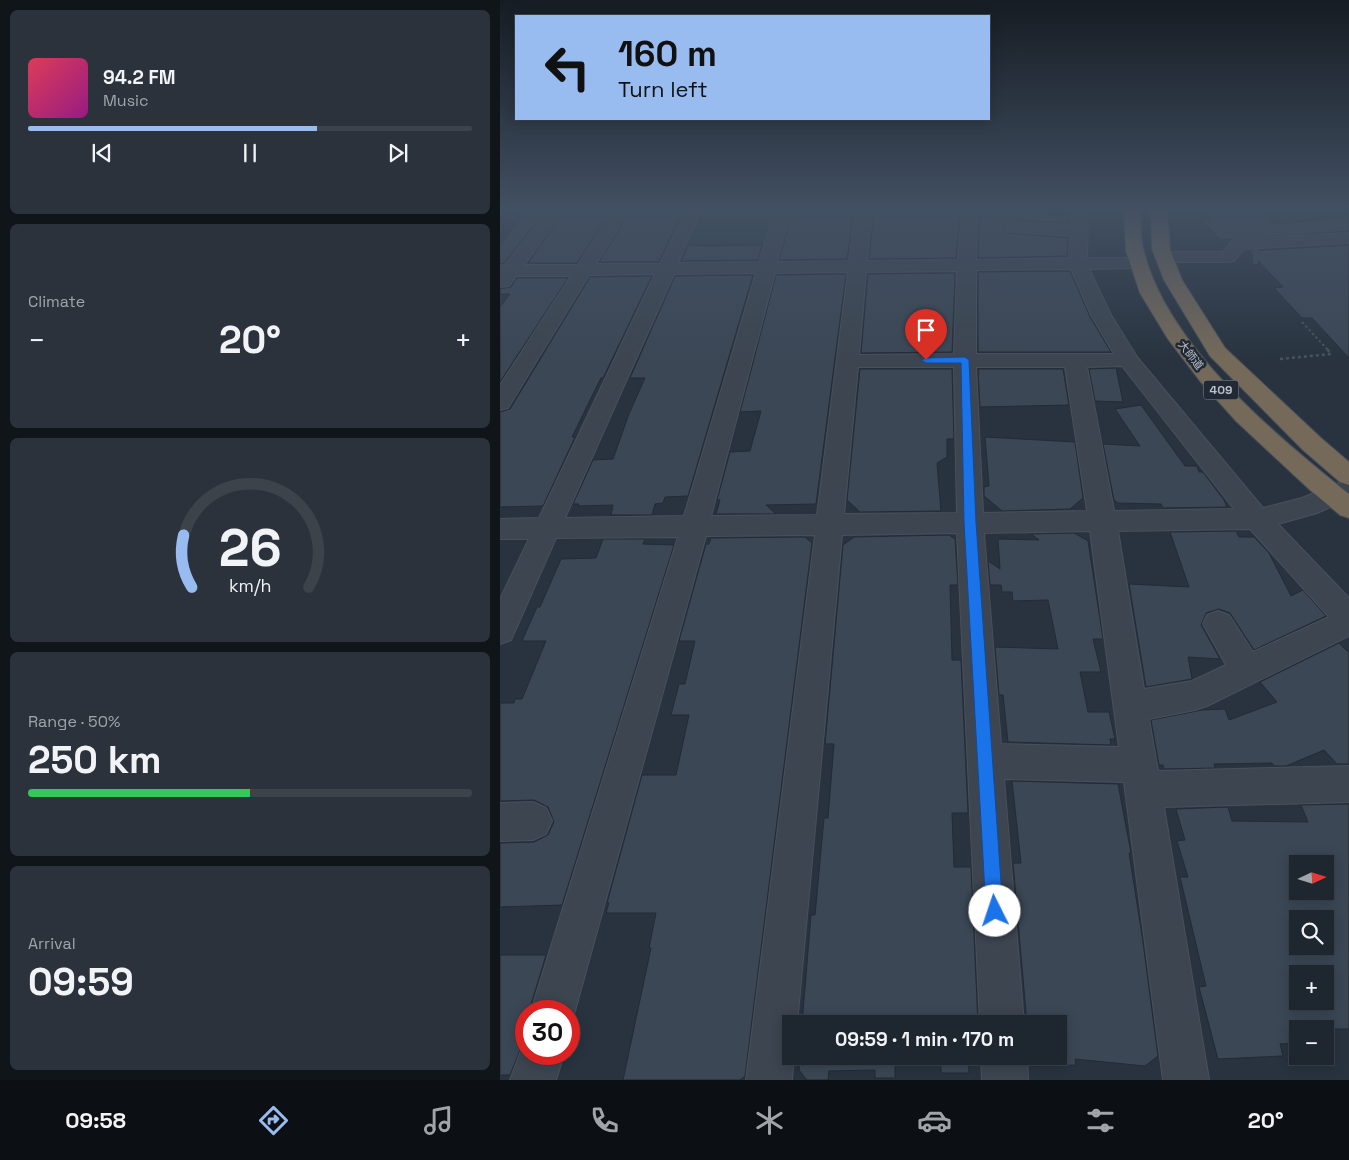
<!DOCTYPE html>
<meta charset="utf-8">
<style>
:root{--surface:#1e262f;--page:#2b323b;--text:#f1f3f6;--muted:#a1a5aa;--line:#3c434b;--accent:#98bbf0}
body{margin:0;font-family:"Space Grotesk","Noto Sans JP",sans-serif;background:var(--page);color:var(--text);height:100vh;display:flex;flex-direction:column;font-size:19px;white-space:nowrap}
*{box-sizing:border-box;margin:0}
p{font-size:16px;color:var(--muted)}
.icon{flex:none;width:28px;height:28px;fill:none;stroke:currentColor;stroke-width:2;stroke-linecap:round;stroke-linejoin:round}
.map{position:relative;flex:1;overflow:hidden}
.sheet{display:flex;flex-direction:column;gap:10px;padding:10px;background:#10151a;width:500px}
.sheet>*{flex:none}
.top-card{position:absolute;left:15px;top:15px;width:475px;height:105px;border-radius:0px;box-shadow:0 2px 12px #0003,0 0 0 1px var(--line);background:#98bbf0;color:#111;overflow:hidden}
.needle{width:32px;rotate:86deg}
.buttons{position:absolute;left:789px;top:855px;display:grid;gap:10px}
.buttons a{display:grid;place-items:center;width:45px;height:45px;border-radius:0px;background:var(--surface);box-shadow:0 2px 12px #0003,0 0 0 1px var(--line);font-size:25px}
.speed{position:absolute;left:15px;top:1000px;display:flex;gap:10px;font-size:25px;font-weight:700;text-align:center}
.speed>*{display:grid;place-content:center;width:65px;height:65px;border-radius:50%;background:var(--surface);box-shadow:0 2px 12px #0003,0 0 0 1px var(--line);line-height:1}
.speed .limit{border:8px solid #d22;background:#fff;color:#111}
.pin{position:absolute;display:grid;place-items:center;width:42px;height:42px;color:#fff;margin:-51px -21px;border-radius:50% 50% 50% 0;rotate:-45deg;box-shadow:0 0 5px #0007}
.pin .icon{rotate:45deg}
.me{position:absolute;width:55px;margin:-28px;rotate:356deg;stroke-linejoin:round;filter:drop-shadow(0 0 4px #0008)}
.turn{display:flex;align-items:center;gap:18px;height:105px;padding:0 20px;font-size:22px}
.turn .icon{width:65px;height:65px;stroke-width:2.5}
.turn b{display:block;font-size:35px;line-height:42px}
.big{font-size:38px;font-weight:800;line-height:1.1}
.sheet .tile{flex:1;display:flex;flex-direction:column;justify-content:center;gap:8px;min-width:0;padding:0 18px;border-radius:8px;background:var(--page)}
.sheet .dial{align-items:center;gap:0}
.dial svg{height:130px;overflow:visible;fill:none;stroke:var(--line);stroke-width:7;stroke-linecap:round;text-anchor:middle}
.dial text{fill:var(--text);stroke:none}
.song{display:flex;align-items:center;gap:15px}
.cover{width:60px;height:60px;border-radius:8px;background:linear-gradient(135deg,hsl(350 70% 55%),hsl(310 70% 35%))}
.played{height:5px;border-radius:2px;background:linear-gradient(90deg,var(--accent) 65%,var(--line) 65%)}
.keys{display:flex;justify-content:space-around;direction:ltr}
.heat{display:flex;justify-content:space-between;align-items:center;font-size:28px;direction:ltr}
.charge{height:8px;border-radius:4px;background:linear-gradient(90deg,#34c759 50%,var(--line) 0)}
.trip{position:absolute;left:282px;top:1015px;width:285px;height:50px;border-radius:0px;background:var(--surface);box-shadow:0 2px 12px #0003,0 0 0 1px var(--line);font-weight:800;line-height:50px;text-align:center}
.tabs{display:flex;height:80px;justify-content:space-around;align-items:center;background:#0c0f13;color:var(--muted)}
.tabs .icon{width:35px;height:35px}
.tabs .on{color:var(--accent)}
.tabs b{font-size:22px;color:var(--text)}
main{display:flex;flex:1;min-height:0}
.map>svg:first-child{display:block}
.green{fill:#2a3e40}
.building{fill:#3b4755;stroke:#232b37;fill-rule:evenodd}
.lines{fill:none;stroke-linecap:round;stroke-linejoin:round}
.minor-tunnel{stroke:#3e4854;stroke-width:18;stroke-dasharray:18 9;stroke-linecap:butt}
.minor-casing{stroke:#49505c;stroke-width:2}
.highway-casing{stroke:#474f5a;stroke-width:2}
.path-far1{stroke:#435758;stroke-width:2;stroke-dasharray:2.5 2.5;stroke-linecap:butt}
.path{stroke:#435758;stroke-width:2.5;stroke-dasharray:3 3;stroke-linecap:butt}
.minor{fill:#3c4550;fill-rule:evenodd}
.highway{fill:#756a5a;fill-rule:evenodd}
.route{fill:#1a73e8;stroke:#114b97}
.labels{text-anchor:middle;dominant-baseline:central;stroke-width:5;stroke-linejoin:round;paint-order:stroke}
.far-street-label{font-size:11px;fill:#b9c0ca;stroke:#212935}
.shield{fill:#212935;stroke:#8b939d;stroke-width:1}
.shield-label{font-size:12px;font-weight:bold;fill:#b9c0ca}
</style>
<main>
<section class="sheet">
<div class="tile">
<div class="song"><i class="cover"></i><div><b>94.2 FM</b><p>Music</p></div></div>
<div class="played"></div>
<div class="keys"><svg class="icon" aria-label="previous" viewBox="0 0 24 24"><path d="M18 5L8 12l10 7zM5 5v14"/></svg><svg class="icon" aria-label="pause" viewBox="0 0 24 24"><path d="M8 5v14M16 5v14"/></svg><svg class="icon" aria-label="next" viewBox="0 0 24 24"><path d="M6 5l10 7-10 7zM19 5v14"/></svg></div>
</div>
<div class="tile"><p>Climate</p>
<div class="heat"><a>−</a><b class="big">20°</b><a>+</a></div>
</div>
<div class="tile dial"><svg viewBox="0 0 100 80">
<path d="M14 69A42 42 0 1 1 86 69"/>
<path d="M14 69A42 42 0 0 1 9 37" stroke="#98bbf0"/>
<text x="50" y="56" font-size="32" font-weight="700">26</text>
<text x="50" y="72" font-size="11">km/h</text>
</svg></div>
<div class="tile"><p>Range · 50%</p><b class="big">250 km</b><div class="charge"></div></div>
<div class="tile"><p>Arrival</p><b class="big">09:59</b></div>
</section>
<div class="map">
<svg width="849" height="1080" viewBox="0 0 849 1080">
<rect width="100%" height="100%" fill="#28333f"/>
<!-- green -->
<path class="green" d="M206,210H279L269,243L190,244Z"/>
<!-- building -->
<path class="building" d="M27,210H46L4,263L0,264V245Z
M66,210H111L77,263H28Z
M131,210H183L159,262H99Z
M293,210H354L347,259L279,260Z
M374,210H460L456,258L369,259Z
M480,210H509V212L569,216L568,223L514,220L508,221L504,226L508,233L568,238L567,256L478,258Z
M704,210H758L773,224L849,218V231L720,240L702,220L714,219Z
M188,245L206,246L262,245L258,260L181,261Z
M849,245V358L812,318H802L774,288L783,287L749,251Z
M570,271L590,317L611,352H478V272Z
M455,273L452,352L361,353L368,274Z
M346,274L316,504L266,505L276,514H216L220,500H217L230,452L250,451L261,411L240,412L276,275Z
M253,275L188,496L165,497L163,503L155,504L152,515H111L113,505L78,506L79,504H73L93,460L113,459L129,414L145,378H130L175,276Z
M152,276L103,378H101L94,392L72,437H75L43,506L0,507V412L10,409L90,277Z
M17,278H68L0,382V307L10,294H0V289L11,287Z
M616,368L623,402L595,401L589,369Z
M360,369H452L454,439H447V457L437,463L441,511L360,512L347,500Z
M478,369H563L569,405L480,407Z
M641,405L685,466H697L699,472H703L724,500L727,507L663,508L661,504L618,503L614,500L603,444L640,446L615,409Z
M485,437L575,442L583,498L570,509L502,511L484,496V487L489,486Z
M736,531L739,537H754L769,553L791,596L803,590L826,616L754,650L730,613L719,609L706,613L701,625L720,659L688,657L692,679L646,687L629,584L689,587L670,532Z
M574,533L588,541L603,639H593L601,672H580L588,712H609L615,739H610L611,745L508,742L503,695H499L495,647L558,649L548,600L513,601L512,592H502L501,585H490L488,561L500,569L498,539L539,540L531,534Z
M449,535L455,539L458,585H450L452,660H461L468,813H452L454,867H471L478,1024H302L311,915H315L324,818H328L334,744H325L343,545L354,537Z
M305,537L312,543L245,1076L240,1080H123L151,948H149L156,913H106L109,903H107L142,775H176L189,715H171L179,684H185L195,641H179L206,544H209L211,538Z
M103,539H145L143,544L174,545L62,905L0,907V843L34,842L48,835L54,822L48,807L34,800L0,801V703H14L15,699H22L46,641H22L37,607H40L61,559L96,558Z
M839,643L849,653V764H837L824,750L786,766H774L772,763L714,764L715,768L664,769L663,765H659L651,720L702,710L725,709L729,720L777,702L760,682Z
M512,781L618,784L631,853H629L642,935L658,1056L645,1066L575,1059L576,1065L531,1066L530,1056H559V1024H527L513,863H521Z
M849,804V1029H798V1043L780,1044L783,1056L718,1059L699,987L706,986L680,877H688L677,841L685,840L676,809L728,807L732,821L808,822L801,805ZM798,864H825V891H798ZM798,919H825V946H798ZM798,974H825V1001H798Z
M0,955H46L29,1011H26V1035L10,1075H0Z
M300,1056H468L469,1073H441V1063L395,1064V1078H375V1070L329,1071L328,1080H307L299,1070Z"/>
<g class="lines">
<!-- minor-tunnel -->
<path class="minor-tunnel" d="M753,255H758"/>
<defs>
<path id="minor" d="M48,210H64L24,265H78L113,210H129L96,264H160L186,210H202L178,263L259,262L275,210H291L277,262L349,261L356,210H372L367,261L458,260L462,210H478L476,260L569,258L570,236L514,232L508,231L506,227L508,223L514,222L570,225L572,210H588L587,258H638L644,259L647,263L644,267L638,268L589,269L611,315L637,357L763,508L802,498L849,479V499L817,513L778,524L849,598V636L707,706L695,710L649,719L658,771L849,766V802L664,807L709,1080H663L624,782L504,779L524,1024H480L457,533L342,535L297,1024H291V1056H294L292,1080H246L315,535L206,536L75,1011L69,1026V1011H31L178,537L56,538L11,640L0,644V599L29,539H0V519L39,518L155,274L89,275L8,408L0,410V385L71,276H16L9,286L0,287V266L5,265ZM571,269L591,315L614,354H476V270ZM457,271L454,354L359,355L366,272ZM348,272L317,515L211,516L275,273ZM256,273L184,516L65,518L174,274ZM622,366L734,509L614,511L587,367ZM358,367H454L457,513L344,514ZM476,367H565L587,511L483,513ZM750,529L829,617L753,652L729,615L718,611L707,615L703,624L726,665L692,681L644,689L618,531ZM590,531L619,747L501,744L484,533Z
M849,233V243L744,249L734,261L728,262H664L658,261L655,257L658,253L664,252H723L733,240L739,239Z
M33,802L46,808L52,821L46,834L33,840L0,841V803Z
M26,1037V1054H64L56,1080H10Z
M481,1056H527L528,1080H482Z"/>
<path id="highway" d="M624,210H640C641,223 640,239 644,252C668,346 775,435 849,494V518L840,515L809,489L736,421L700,381L668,339L640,293L626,251Z
M651,210H667L670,249L682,280L725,348L821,438L849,462V485L840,482L803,450L710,356L664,280L652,249Z"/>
</defs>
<!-- minor casing -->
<use href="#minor" class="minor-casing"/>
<!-- highway casing -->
<use href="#highway" class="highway-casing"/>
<!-- path-far1 -->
<path class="path-far1" d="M212,216L261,215
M802,322L828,350"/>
<!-- path -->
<path class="path" d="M780,359L831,354L827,349"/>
<!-- minor -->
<use href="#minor" class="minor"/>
<!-- highway -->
<use href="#highway" class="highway"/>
</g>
<!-- sky -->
<linearGradient id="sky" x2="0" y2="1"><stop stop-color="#161c23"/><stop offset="0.58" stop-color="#425063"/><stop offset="1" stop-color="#425063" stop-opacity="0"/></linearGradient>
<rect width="849" height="361" fill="url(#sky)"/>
<!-- route -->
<path class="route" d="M465,357L469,360L476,522L503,911L501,917L495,919L489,917L486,911L464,522L461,363H426L421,360L426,358Z"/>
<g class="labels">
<!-- far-street labels -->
<g class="far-street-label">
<text transform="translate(691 355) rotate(52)">大師道</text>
</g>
<!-- shield labels -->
<rect class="shield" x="703.5" y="380.5" width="35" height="19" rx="4"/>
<g class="shield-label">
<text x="721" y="390">409</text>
</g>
</g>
</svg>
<div class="buttons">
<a><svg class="needle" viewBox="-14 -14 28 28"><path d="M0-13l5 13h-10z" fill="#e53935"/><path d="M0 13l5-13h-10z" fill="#a1a5aa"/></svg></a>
<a><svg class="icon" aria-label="search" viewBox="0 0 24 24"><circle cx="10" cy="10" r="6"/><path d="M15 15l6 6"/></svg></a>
<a>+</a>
<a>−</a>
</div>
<div class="speed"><div class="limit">30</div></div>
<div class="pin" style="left:426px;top:360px;background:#d93025"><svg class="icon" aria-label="arrive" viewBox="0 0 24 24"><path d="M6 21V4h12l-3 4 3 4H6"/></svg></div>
<svg class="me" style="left:495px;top:911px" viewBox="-20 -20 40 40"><circle r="19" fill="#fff"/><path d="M0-13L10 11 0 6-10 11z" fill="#1a73e8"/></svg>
<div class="trip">09:59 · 1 min · 170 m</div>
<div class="top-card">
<div class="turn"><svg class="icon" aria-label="left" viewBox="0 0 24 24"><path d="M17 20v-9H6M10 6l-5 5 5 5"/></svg><div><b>160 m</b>Turn left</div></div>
</div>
</div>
</main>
<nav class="tabs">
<b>09:58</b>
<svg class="icon on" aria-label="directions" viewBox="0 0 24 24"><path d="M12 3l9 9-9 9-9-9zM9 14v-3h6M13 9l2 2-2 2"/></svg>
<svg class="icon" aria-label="music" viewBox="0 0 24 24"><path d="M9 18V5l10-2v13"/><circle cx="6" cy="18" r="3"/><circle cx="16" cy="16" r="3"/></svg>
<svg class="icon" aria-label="phone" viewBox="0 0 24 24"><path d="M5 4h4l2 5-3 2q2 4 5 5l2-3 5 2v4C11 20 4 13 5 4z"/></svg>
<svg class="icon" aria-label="climate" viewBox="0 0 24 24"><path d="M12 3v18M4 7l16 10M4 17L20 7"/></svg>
<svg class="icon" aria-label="car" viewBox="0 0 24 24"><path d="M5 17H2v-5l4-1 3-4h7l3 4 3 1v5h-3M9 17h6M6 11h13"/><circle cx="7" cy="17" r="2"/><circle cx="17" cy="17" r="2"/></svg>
<svg class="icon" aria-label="filters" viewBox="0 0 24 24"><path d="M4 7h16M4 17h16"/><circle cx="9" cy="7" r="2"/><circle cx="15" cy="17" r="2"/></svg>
<b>20°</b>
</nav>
